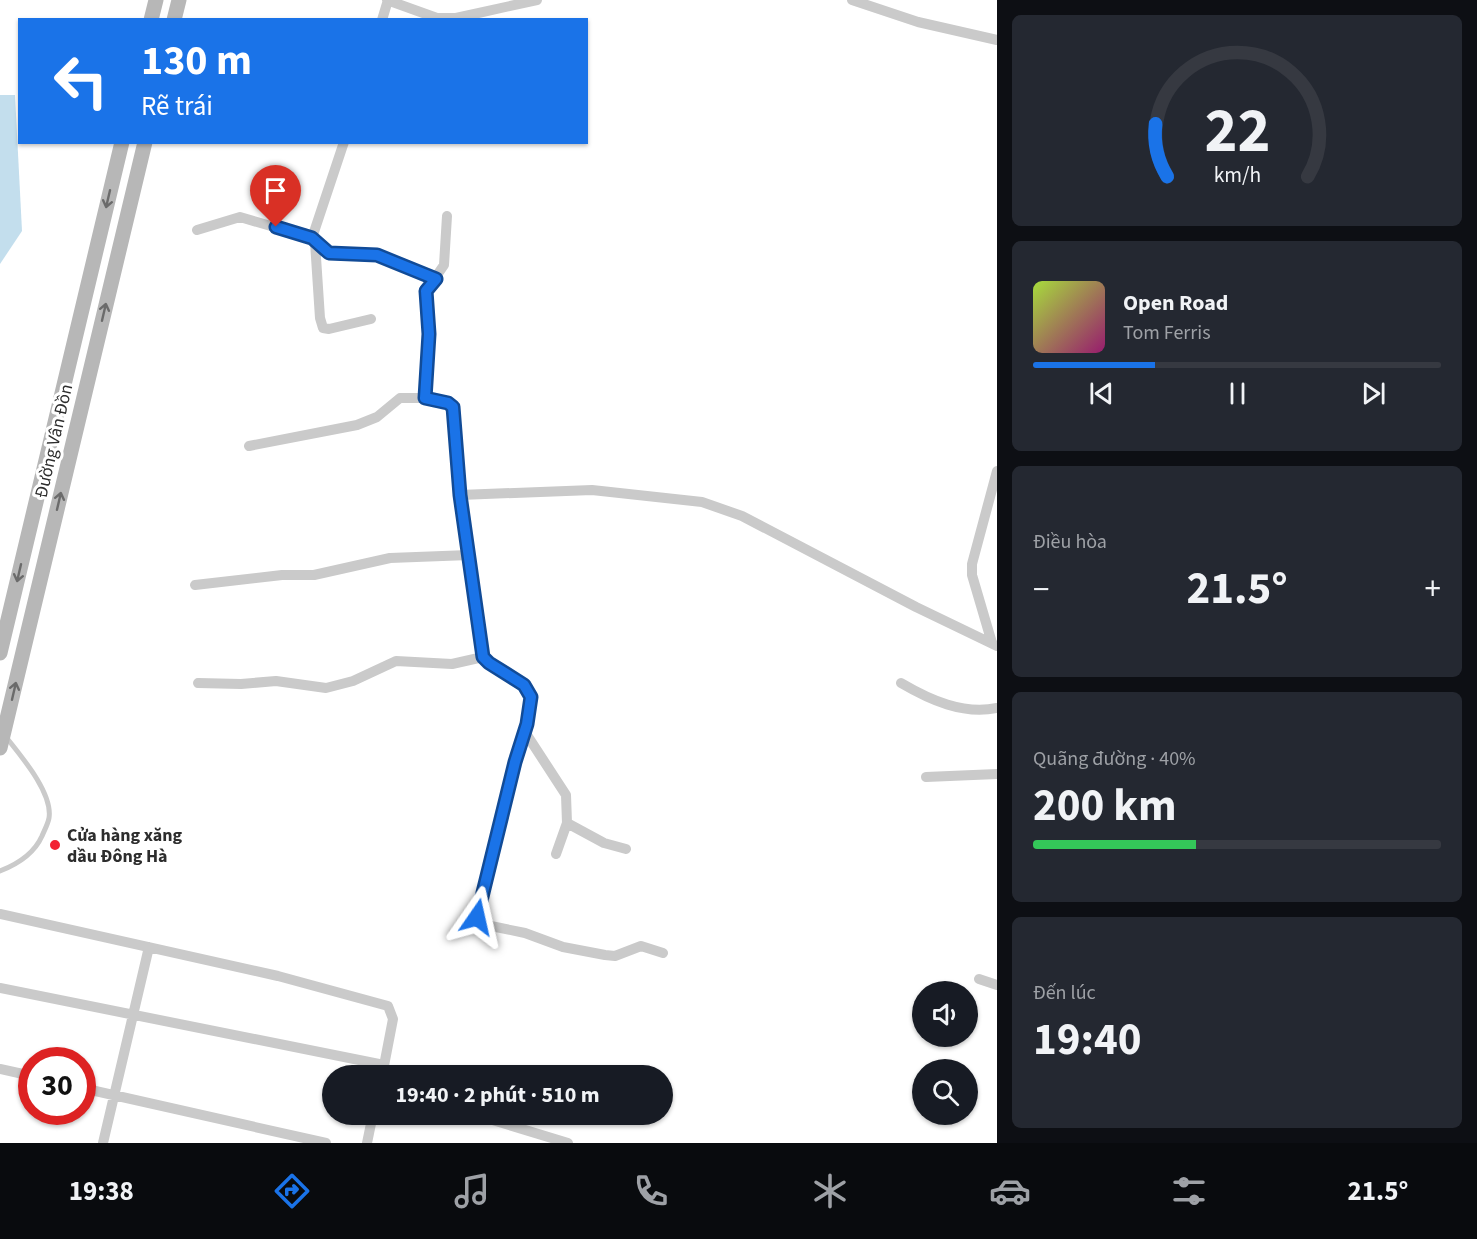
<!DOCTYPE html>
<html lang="vi">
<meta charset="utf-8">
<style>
:root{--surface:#171b24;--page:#242831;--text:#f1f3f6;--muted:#9ea1a6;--line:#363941;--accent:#1a73e8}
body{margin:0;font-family:"Source Sans 3",sans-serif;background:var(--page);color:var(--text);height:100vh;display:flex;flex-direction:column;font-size:22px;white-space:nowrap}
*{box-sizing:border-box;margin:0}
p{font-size:20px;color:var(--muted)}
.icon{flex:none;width:33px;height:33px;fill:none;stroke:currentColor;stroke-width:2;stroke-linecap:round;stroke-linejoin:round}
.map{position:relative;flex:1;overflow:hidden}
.panel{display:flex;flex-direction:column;gap:15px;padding:15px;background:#0d0f14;width:480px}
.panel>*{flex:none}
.hud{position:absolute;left:18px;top:18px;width:570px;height:126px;border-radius:0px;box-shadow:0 2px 4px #0004;background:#1a73e8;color:#fff;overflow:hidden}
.buttons{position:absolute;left:912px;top:981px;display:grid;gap:12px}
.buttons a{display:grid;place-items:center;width:66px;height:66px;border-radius:50%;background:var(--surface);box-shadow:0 2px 4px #0004;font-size:30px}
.speed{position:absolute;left:18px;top:1047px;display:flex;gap:12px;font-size:30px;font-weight:700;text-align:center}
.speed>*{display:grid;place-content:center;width:78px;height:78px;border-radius:50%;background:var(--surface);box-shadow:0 2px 4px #0004;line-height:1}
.speed .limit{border:9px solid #d22;background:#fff;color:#111}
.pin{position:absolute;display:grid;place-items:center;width:51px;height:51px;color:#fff;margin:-62px -26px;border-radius:50% 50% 50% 0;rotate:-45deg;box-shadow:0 0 6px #0007}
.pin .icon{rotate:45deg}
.me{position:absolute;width:66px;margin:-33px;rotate:11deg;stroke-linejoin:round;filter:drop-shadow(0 0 4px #0008)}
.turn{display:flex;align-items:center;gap:21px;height:126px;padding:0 24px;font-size:27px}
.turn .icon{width:78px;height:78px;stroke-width:2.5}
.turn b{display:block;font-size:42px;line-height:51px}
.big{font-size:45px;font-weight:700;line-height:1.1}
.panel .card{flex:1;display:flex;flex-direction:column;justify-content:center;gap:9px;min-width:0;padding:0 21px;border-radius:9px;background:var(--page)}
.panel .dial{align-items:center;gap:0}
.dial svg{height:156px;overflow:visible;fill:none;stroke:var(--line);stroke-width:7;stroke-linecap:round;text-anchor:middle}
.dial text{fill:var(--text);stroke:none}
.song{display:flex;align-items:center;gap:18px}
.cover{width:72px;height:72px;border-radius:9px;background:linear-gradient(135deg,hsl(80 70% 55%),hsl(320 70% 35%))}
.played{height:6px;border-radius:3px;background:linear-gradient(90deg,var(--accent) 30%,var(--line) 30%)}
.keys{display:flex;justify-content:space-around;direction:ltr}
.heat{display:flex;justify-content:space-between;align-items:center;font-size:33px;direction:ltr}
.charge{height:9px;border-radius:4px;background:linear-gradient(90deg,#34c759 40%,var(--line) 0)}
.trip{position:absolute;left:322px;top:1065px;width:351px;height:60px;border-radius:30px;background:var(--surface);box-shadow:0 2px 4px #0004;font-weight:700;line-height:60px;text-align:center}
.dock{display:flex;height:96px;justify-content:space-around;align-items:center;background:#090b0e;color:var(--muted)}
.dock .icon{width:42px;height:42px}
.dock .selected{color:var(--accent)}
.dock b{font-size:27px;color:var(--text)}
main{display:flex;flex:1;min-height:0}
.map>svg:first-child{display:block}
.water{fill:#c3deed}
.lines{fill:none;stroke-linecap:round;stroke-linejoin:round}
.lane{stroke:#cacaca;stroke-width:5}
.street{stroke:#cacaca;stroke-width:10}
.secondary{stroke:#b7b7b7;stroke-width:15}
.oneway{stroke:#6b6b6b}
.route-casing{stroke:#114b97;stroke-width:15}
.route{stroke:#1a73e8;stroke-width:10}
.poi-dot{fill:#f22133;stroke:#fff;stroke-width:2}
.labels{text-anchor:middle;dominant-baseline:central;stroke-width:6;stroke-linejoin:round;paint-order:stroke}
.street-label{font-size:18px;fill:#2d2d2d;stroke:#fff}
.poi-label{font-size:18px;font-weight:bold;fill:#2d2d2d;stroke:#fff;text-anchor:start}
</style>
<main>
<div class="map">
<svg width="997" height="1143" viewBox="0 0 997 1143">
<rect width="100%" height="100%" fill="#fff"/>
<!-- water -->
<path class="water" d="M0,95H15L22,231L0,264Z"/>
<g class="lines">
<!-- lane -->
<path class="lane" d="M0,871C18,864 34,854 42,836C44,831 48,824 49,818C53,793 21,756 6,737"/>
<!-- street -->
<path class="street" d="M387,0L437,18H456L537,0
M852,0L918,22L997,40
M382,20L388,0
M197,230L240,217L312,238L329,253L377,255L436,279
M312,238L344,142
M315,242L320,318L323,328L329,329L371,319
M425,398L429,334L426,291L444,265L447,216
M249,446L357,425L377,417L400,398H425L452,405L460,495L483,657L489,664L524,685L531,697L527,725L515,762L477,917L486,925L525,933L563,947L605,955L615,956L641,946L663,953
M460,495L592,490L702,502L742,516L916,607L997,646
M195,585L282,575H314L390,558L469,555
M992,643L972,575V564L997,471
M198,683L241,684L276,681L326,688L353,681L396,661L452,664L483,657
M901,683C930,700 963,715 997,708
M525,732L566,795L567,823L556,854
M926,777L997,774
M567,823L604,843L626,849
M0,914L278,976L388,1006L393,1019L382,1076
M979,979L997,985
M0,988L384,1065
M0,1069L32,1076
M82,1088L326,1143
M473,1114L568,1143
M103,1143L149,947
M367,1143L373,1114"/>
<!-- secondary -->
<path class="secondary" d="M151,20L156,0
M174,20L179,0
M0,653L122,142
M0,748L145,142"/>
</g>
<!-- one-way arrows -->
<defs><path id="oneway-shaft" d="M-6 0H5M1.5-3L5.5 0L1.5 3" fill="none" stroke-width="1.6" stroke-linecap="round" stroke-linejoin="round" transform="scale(1.5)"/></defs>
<g class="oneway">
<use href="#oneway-shaft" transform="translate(108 199) rotate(103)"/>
<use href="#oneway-shaft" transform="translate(104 312) rotate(-77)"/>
<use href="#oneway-shaft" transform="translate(59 501) rotate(-77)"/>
<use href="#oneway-shaft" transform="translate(19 573) rotate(103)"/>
<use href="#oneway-shaft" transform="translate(14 691) rotate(-77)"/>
</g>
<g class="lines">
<defs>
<path id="route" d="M276,227L312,238L329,253L377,255L436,279L426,291L429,334L425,398L448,403L453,407L460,495L483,657L489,663L524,685L531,697L527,724L515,762L477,917"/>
</defs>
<!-- route casing -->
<use href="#route" class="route-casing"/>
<!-- route -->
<use href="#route" class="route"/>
</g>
<!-- markers -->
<circle class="poi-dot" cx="55" cy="845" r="6"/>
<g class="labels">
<!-- street labels -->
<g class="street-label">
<text transform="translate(54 441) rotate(-77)">Đường Vân Đồn</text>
</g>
<!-- poi labels -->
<g class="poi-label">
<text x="67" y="835">Cửa hàng xăng<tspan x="67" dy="21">dầu Đông Hà</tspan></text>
</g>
</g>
</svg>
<div class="buttons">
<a><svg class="icon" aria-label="sound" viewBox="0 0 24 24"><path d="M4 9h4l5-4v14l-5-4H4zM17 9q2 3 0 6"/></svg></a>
<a><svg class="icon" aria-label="search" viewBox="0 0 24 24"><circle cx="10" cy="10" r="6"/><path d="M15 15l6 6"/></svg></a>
</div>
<div class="speed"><div class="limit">30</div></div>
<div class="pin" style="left:276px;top:227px;background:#d93025"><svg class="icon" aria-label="arrive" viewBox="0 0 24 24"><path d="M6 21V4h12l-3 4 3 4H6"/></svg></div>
<svg class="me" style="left:477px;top:917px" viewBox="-20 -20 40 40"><path d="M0-17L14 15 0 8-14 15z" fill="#1a73e8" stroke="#fff" stroke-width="4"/></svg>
<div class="trip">19:40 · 2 phút · 510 m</div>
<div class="hud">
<div class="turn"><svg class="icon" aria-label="left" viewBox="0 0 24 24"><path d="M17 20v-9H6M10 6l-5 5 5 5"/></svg><div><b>130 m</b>Rẽ trái</div></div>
</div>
</div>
<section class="panel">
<div class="card dial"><svg viewBox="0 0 100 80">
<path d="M14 69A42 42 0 1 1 86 69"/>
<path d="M14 69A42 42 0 0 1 8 42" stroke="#1a73e8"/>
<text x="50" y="56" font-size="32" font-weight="700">22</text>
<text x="50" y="72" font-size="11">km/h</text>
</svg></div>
<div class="card">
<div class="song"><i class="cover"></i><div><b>Open Road</b><p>Tom Ferris</p></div></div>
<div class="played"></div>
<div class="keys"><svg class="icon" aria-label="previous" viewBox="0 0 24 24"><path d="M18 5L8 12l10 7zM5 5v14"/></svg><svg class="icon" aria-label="pause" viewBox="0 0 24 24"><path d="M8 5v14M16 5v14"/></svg><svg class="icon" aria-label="next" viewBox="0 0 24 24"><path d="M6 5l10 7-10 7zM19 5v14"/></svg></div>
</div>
<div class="card"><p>Điều hòa</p>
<div class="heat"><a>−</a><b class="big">21.5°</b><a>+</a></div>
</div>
<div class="card"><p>Quãng đường · 40%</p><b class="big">200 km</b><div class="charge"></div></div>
<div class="card"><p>Đến lúc</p><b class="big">19:40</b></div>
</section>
</main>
<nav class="dock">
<b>19:38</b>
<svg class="icon selected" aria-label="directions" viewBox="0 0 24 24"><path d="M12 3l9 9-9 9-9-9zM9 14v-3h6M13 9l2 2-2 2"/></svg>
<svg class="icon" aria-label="music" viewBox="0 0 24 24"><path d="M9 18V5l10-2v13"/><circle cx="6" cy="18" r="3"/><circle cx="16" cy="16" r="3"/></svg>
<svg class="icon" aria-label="phone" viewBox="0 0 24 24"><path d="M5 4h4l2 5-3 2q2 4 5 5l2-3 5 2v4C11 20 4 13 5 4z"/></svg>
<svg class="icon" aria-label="climate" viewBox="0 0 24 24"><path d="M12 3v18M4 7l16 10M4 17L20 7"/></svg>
<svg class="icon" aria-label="car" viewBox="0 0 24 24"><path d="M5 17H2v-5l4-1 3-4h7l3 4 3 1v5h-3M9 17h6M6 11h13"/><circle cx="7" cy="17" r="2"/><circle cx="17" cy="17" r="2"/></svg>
<svg class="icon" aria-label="filters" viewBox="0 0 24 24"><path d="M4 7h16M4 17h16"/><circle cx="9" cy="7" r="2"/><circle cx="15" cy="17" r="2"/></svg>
<b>21.5°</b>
</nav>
